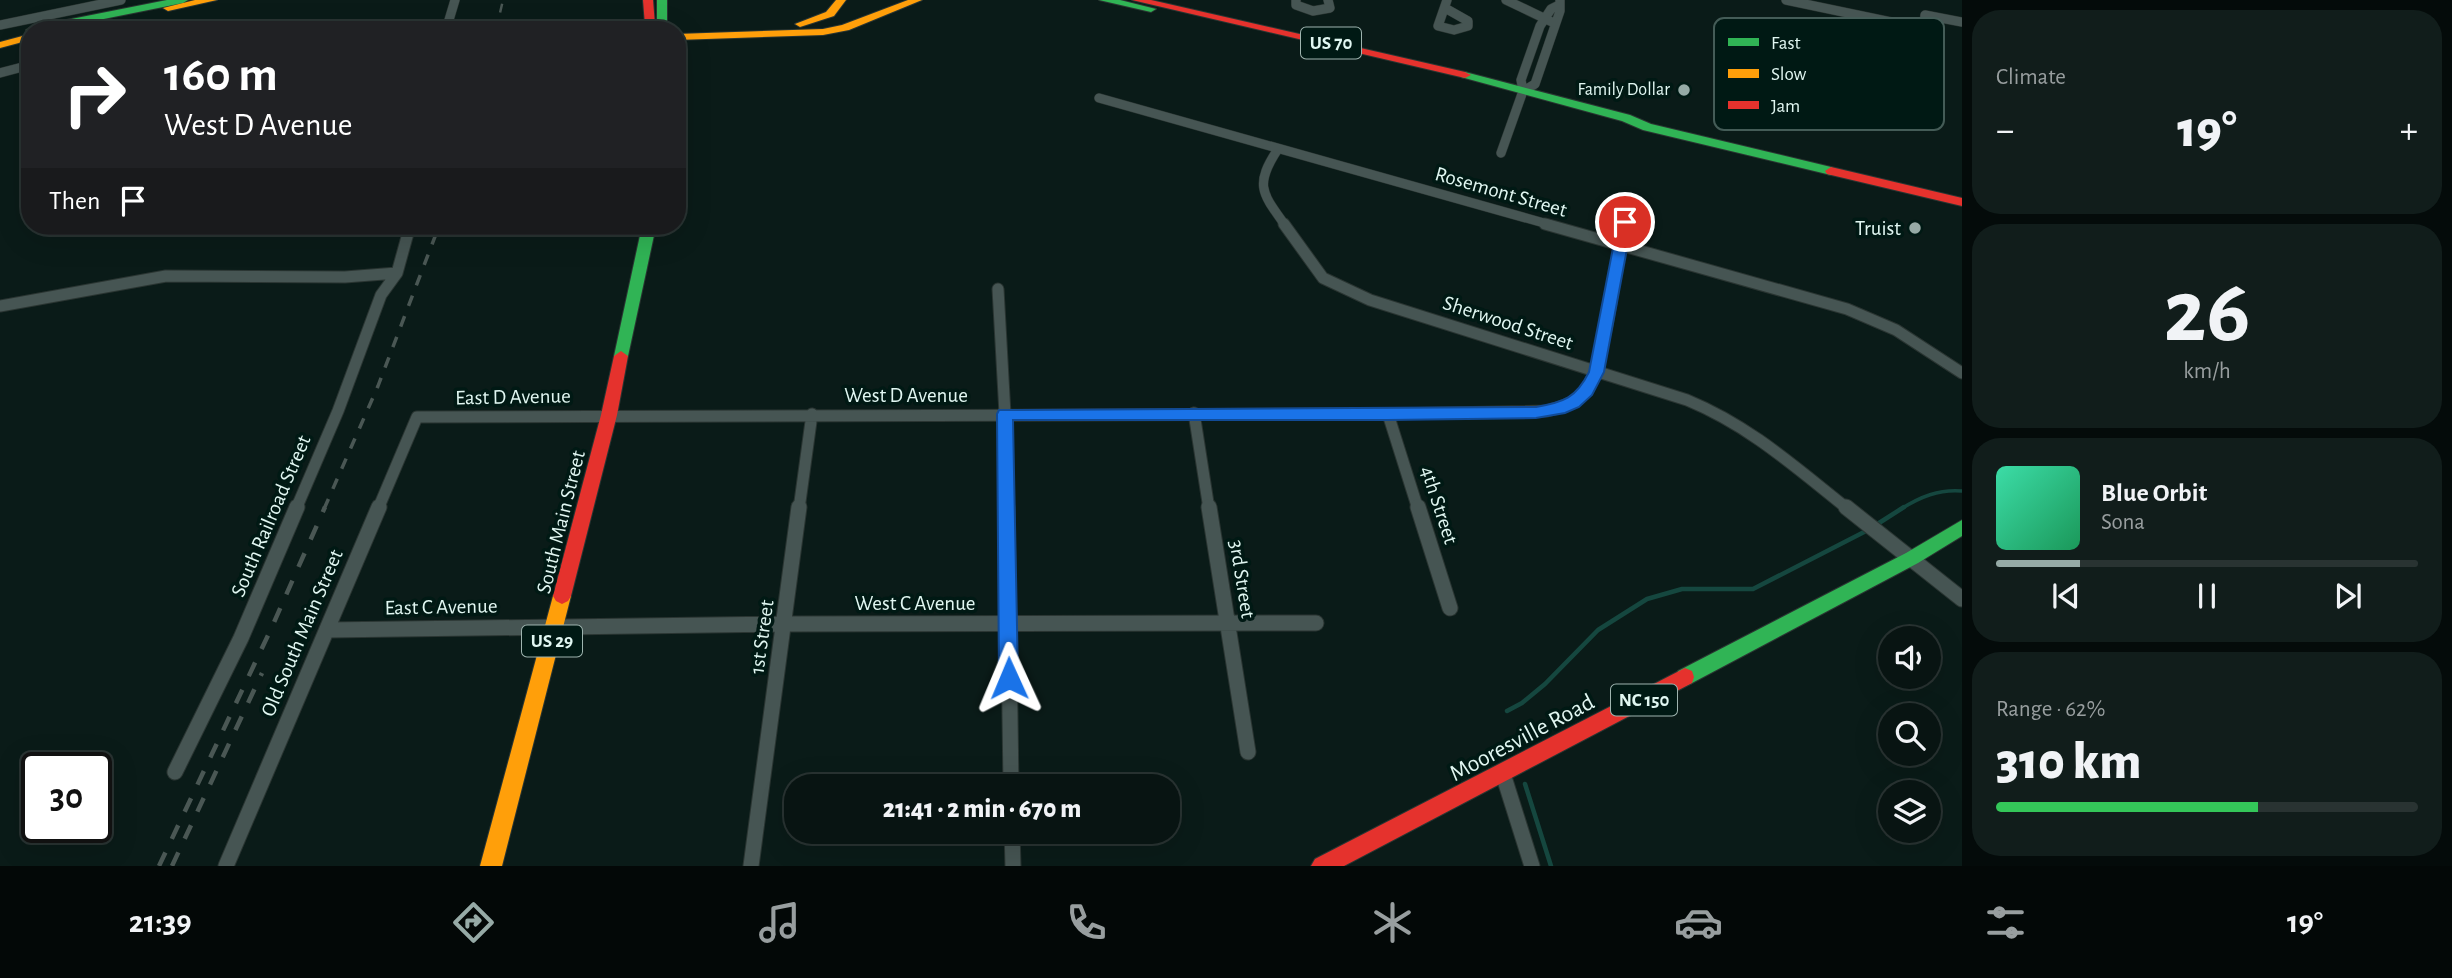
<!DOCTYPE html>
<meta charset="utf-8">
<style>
:root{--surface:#081412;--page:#111d1b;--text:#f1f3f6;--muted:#989e9f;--line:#293332;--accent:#96aaa6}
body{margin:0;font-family:"Alegreya Sans",sans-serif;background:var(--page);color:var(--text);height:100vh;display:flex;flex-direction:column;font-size:26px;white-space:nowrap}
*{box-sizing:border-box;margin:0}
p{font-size:23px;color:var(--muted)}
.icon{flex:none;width:38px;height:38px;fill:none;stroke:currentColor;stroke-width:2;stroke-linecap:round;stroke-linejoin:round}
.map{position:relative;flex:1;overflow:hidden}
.side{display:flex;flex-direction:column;gap:10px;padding:10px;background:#040b0a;width:490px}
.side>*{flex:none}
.guide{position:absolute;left:21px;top:21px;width:665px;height:214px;border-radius:28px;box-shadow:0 7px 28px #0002,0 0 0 2px var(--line);background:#202124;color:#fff;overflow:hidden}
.fabs{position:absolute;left:1878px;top:626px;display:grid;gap:14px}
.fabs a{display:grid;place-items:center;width:63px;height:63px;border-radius:50%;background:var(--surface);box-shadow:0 7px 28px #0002,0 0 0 2px var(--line);font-size:35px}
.speed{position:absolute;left:21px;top:752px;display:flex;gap:14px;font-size:35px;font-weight:700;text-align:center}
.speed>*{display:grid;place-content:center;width:91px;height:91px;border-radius:50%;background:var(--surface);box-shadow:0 7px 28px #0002,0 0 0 2px var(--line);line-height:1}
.speed .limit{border:4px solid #111;border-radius:10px;background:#fff;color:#111}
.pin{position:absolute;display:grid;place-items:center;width:60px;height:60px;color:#fff;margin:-30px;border:4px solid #fff;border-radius:50%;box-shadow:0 2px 7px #0007}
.me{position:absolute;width:77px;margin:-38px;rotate:359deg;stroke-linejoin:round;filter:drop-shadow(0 0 5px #0008)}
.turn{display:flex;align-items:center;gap:24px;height:147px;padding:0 28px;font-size:32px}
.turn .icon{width:91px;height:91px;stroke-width:2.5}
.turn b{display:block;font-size:49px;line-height:60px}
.then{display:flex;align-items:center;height:66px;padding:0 28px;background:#0003;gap:14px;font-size:26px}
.big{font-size:52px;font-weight:800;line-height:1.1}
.side .widget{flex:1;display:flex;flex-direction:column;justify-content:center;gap:10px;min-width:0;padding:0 24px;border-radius:28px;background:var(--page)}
.side .dial{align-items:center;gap:0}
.dial b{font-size:91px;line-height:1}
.song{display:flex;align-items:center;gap:21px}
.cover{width:84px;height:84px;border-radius:10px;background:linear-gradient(135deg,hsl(160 70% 55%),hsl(150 70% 35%))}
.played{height:7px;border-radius:4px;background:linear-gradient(90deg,var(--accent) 20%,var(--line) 20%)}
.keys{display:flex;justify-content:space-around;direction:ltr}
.heat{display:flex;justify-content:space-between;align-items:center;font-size:38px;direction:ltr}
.charge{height:10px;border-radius:5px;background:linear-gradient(90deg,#34c759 62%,var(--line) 0)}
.trip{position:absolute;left:784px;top:774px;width:396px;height:70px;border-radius:28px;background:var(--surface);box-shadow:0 7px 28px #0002,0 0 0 2px var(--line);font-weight:800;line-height:70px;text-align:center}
.menu{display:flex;height:112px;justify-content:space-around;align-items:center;background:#030807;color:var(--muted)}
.menu .icon{width:49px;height:49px}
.menu .current{color:var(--accent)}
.menu b{font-size:32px;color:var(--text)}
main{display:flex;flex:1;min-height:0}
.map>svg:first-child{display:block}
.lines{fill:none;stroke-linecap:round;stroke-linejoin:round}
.stream-far1{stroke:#15473f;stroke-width:3.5}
.stream{stroke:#15473f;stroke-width:4.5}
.street-far2-casing{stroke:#2a3532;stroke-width:10}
.street-far1-casing{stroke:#2a3532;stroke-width:13}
.street-casing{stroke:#2a3532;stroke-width:17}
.fast-casing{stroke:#2a3532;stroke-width:2}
.slow-casing{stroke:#2a3532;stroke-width:2}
.jam-casing{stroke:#2a3532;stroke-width:2}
.street-far2{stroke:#465553;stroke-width:9}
.street-far1{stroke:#465553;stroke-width:11}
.street{stroke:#465553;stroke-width:15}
.fast{fill:#30b455;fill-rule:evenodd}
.slow{fill:#ff9f0a;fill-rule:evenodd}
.jam{fill:#e5322d;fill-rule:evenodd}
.rail-far2{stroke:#4a5754;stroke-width:2.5;stroke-dasharray:9 9;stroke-linecap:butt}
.rail-far1{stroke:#4a5754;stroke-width:3.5;stroke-dasharray:11 11;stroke-linecap:butt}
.rail{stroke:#4a5754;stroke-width:4.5;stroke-dasharray:15 15;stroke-linecap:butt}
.route{fill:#1a73e8;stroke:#114b97;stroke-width:2}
.poi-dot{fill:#96aaa6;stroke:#001914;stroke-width:2.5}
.labels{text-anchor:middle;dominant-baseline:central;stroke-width:7;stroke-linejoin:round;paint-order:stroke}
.far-poi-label{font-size:18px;fill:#e1f7f2;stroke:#001914;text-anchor:end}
.shield{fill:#001914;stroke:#9eb4af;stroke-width:2}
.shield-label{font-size:19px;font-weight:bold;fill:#e1f7f2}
.street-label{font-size:21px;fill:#e1f7f2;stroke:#001914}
.poi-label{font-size:21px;fill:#e1f7f2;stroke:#001914;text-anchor:end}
.near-street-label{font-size:24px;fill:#e1f7f2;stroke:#001914}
.key{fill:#001914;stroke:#445c57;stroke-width:2}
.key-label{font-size:19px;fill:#e1f7f2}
</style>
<main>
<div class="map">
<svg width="1962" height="866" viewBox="0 0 1962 866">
<rect width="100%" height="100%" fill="#0a1b18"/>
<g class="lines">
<!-- stream-far1 -->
<path class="stream-far1" d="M1901,509C1920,497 1939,489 1962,491"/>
<!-- stream -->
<path class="stream" d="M1879,523L1904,507
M1507,711L1522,703L1545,684L1598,630L1647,599L1682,589H1753L1866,531
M1525,784L1551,866"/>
<defs>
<path id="street-far2" d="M1296,0V5L1313,11L1330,8L1328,0
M1506,0L1552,22
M1786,0L1915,27L1924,26L1925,15L1962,22
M1445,8L1468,21V26L1454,30L1438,26L1447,0
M0,25L121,0
M446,30L455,0
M0,73L30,65
M1523,91L1535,84L1560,11V0
M1099,98L1551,225
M1278,149C1254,185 1262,193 1285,225
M1501,153L1523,91L1521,80L1540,26L1551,9L1559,5
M1624,225L1629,198"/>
<path id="street-far1" d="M1284,224L1323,278L1370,300L1687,400C1750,426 1795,467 1848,509
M1545,224L1847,309L1896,330L1962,373
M998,289L1005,414L1007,509
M0,306L166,276L345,277L397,273
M1194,413L1209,509
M1388,414L1418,509
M296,509L338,411L381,295L397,273L410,226
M378,509L417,417L1388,414L1547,411C1562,407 1575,403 1585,391C1605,366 1617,261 1624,224
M799,509L812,414"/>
<path id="street" d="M1007,507L1011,786
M1209,507L1248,752
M1418,507L1450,608
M1846,507L1962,599
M327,630L785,624L1316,623
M175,772L241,638L297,507
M1503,774L1532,866
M1012,831L1013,866
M226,866L379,507
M751,866L799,507"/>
<path id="fast" d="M167,0H188L183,3L49,30H30V33L26,30L31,27Z
M657,0H667V30H657Z
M1099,0H1120L1156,9L1151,12Z
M1465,72L1630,115L1651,124L1831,167L1837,171L1831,175L1643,130L1622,121L1461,77V73Z
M642,226H656L628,356L621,361L614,356Z
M1962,520V536L1918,563L1692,683L1685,686L1678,683L1676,677L1678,671L1906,553Z"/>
<path id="slow" d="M195,0H217L168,11L163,8Z
M836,0H846L834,16L800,27L795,24L826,12Z
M908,0H922L849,30L823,35L677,40V34L823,29L842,25Z
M30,34V40L0,48V42Z
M562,588L568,591L571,596L502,866H480L553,596L556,591Z"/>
<path id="jam" d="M643,0H653L655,25L659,30H648L645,25Z
M1132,0H1151L1465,72L1471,75L1465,78Z
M1831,167L1962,198V206L1827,174L1825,171Z
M621,351L628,356L617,415L571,596L568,601L562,604L556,601L553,596L601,415L614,356Z
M1685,668L1692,671L1694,677L1692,683L1344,866H1311L1315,859Z"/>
</defs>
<!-- street-far2 casing -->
<use href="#street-far2" class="street-far2-casing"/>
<!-- street-far1 casing -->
<use href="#street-far1" class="street-far1-casing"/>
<!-- street casing -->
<use href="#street" class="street-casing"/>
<!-- fast casing -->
<use href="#fast" class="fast-casing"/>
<!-- slow casing -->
<use href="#slow" class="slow-casing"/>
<!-- jam casing -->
<use href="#jam" class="jam-casing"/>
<!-- street-far2 -->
<use href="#street-far2" class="street-far2"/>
<!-- street-far1 -->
<use href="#street-far1" class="street-far1"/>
<!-- street -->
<use href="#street" class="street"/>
<!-- fast -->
<use href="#fast" class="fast"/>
<!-- slow -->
<use href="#slow" class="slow"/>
<!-- jam -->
<use href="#jam" class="jam"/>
<!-- rail-far2 -->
<path class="rail-far2" d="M496,30L503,0"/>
<!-- rail-far1 -->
<path class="rail-far1" d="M324,509L378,386L439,226"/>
<!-- rail -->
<path class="rail" d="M159,866L271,629L325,507
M172,866L262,673"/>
</g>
<!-- route -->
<path class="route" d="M1625,218L1632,222L1604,372L1592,395L1579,407L1565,413L1536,418L1388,420H1013L1018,678L1015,684L1009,686L1002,684L999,678L997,414L999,410L1536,407C1564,402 1576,398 1589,372L1618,222Z"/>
<!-- markers -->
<g class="poi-dot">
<circle cx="1684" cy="90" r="7"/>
<circle cx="1915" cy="228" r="7"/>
</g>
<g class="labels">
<!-- far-poi labels -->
<g class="far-poi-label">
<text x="1670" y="90">Family Dollar</text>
</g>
<!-- shield labels -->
<g class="shield">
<rect x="1301" y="27.5" width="60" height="31" rx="5"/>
<rect x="522" y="625.5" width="60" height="31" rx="5"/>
<rect x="1611" y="684.5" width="66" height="31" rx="5"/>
</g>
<g class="shield-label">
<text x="1331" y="43">US 70</text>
<text x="552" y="641">US 29</text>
<text x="1644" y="700">NC 150</text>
</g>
<!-- street labels -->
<g class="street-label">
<text transform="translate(1501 192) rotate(16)">Rosemont Street</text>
<text transform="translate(1508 323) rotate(18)">Sherwood Street</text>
<text x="906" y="395">West D Avenue</text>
<text transform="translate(513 397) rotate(-1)">East D Avenue</text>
<text transform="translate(1439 505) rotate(72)">4th Street</text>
<text transform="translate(271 516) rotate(-67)">South Railroad Street</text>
<text transform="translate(561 522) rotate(-76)">South Main Street</text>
<text transform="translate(1242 579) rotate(81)">3rd Street</text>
<text x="915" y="603">West C Avenue</text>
<text transform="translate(441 607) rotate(-1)">East C Avenue</text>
<text transform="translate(302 633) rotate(-67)">Old South Main Street</text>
<text transform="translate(762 637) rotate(-82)">1st Street</text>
</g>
<!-- poi labels -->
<g class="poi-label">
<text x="1901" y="228">Truist</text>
</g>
<!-- near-street labels -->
<g class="near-street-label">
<text transform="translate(1522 738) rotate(-28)">Mooresville Road</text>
</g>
</g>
<!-- legend -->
<rect x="1714" y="18" width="230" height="112" rx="10" class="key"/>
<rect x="1728" y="38" width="31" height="8" fill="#30b455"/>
<rect x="1728" y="69" width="31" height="9" fill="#ff9f0a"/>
<rect x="1728" y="101" width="31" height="8" fill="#e5322d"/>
<g class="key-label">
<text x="1771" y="49">Fast</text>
<text x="1771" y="80">Slow</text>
<text x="1771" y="112">Jam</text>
</g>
</svg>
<div class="fabs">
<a><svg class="icon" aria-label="sound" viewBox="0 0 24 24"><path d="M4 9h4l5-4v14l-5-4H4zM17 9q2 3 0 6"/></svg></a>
<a><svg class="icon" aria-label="search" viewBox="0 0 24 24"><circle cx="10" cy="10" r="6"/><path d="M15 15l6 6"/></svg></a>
<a><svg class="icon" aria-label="layers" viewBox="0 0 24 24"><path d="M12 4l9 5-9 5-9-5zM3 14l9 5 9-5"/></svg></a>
</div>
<div class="speed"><div class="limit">30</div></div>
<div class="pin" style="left:1625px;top:222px;background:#d93025"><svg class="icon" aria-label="arrive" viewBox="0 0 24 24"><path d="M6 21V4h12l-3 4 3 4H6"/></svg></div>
<svg class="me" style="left:1009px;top:678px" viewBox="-20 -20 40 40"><path d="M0-17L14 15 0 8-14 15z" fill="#1a73e8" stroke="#fff" stroke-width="4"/></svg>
<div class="trip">21:41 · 2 min · 670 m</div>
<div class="guide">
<div class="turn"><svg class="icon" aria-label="right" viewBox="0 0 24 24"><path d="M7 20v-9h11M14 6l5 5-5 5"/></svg><div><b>160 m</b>West D Avenue</div></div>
<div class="then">Then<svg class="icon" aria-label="arrive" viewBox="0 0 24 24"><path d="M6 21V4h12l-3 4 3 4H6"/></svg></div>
</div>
</div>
<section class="side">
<div class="widget"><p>Climate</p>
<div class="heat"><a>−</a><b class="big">19°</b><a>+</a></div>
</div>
<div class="widget dial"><b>26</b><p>km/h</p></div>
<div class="widget">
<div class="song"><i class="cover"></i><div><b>Blue Orbit</b><p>Sona</p></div></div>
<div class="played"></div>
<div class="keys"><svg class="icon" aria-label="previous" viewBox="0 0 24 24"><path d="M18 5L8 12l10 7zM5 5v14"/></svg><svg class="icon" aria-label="pause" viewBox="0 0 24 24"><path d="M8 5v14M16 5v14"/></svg><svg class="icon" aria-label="next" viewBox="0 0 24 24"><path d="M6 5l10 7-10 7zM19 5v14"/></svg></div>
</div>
<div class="widget"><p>Range · 62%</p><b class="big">310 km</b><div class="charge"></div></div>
</section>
</main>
<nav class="menu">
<b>21:39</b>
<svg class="icon current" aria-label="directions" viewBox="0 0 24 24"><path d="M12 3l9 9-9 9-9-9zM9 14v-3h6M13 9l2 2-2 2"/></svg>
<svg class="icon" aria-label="music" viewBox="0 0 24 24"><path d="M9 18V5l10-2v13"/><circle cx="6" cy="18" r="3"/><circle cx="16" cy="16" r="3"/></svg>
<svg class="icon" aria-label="phone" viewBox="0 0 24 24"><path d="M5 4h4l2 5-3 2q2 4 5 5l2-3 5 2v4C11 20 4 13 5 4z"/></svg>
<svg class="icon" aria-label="climate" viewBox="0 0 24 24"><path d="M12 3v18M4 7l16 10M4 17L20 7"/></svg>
<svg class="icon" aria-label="car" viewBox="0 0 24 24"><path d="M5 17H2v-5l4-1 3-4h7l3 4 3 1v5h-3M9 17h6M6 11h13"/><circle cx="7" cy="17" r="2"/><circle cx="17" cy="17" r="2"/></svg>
<svg class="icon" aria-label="filters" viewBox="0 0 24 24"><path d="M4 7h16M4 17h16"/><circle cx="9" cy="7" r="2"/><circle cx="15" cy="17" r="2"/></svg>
<b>19°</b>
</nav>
